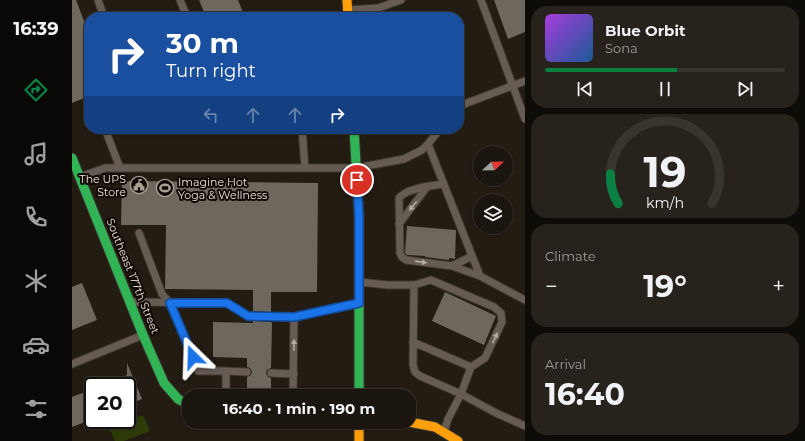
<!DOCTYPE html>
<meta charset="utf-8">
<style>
:root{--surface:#1a150e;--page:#27221c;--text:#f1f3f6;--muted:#9f9f9e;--line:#38342e;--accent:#0b8043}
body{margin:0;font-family:Montserrat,sans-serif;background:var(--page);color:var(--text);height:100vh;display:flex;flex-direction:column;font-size:15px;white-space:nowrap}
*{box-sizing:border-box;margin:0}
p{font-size:13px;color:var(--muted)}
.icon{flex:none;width:22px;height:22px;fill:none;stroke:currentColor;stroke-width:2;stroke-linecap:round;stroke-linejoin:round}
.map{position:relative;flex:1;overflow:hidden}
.sheet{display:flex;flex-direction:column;gap:6px;padding:6px;background:#0e0c08;width:280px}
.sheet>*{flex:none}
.hud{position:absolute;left:12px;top:12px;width:380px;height:122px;border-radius:16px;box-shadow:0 1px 3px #0004,0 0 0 1px var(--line);background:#1a4fa0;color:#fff;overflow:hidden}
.needle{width:26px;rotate:68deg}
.controls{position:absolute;left:401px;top:146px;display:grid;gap:8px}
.controls a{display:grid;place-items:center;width:40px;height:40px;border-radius:50%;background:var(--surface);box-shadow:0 1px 3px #0004,0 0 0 1px var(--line);font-size:20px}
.speed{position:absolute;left:12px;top:377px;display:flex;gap:8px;font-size:20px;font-weight:700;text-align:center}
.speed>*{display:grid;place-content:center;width:52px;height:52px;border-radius:50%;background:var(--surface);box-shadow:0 1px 3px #0004,0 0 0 1px var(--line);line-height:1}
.speed .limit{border:2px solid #111;border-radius:6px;background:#fff;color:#111}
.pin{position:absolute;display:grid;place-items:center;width:34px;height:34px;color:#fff;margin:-17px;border:2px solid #fff;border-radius:50%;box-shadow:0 1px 4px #0007}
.me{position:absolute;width:44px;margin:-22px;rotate:338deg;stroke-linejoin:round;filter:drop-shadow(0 0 3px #0008)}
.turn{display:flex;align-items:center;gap:14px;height:84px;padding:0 16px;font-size:18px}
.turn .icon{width:52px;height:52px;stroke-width:2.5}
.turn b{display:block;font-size:28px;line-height:34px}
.lanes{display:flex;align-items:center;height:38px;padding:0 16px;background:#0003;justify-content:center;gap:20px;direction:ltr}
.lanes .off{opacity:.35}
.big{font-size:30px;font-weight:700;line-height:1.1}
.sheet .card{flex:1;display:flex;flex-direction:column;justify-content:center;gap:6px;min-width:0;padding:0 14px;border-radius:16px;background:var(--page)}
.sheet .dial{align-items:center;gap:0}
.dial svg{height:104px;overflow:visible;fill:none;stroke:var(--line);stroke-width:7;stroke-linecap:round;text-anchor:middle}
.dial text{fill:var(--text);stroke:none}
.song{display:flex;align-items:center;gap:12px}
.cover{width:48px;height:48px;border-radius:6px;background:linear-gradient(135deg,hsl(280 70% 55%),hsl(210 70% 35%))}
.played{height:4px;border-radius:2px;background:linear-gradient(90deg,var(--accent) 55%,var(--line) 55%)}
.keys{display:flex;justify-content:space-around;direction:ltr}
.heat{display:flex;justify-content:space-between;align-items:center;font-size:22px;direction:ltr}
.trip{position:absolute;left:110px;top:389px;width:234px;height:40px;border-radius:16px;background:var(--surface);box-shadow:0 1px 3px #0004,0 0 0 1px var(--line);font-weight:700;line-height:40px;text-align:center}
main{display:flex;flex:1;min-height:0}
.menu{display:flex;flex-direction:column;width:72px;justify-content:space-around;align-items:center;background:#0a0806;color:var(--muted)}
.menu .icon{width:28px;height:28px}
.menu .current{color:var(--accent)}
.menu b{font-size:18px;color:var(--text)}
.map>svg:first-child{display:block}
.green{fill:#2d3b07}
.building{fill:#6e675e}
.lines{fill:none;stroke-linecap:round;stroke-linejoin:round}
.lane-casing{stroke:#3e3730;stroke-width:9}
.fast-casing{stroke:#3e3730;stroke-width:11}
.slow-casing{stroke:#3e3730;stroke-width:11}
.lane{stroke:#665c54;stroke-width:7}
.fast{stroke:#30b455;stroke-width:9}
.slow{stroke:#ff9f0a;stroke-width:9}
.oneway{fill:#b2a89e}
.route-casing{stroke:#114b97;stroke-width:10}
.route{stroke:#1a73e8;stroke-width:7}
.labels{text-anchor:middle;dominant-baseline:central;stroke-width:4;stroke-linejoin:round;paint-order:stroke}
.poi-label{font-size:11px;fill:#f1e6db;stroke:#0f0903;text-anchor:end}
.street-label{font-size:11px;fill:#f1e6db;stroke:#0f0903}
</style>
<main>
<nav class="menu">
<b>16:39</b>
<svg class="icon current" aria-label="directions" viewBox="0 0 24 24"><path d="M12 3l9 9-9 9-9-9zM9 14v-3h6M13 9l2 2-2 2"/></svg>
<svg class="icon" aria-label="music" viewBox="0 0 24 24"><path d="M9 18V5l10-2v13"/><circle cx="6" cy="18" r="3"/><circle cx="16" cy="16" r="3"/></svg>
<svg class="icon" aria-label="phone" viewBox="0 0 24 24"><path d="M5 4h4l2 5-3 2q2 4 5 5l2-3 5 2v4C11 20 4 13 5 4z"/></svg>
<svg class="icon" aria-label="climate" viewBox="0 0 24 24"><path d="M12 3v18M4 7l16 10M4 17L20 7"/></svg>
<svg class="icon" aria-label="car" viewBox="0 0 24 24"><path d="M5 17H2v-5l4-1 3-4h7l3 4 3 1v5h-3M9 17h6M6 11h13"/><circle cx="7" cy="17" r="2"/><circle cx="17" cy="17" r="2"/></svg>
<svg class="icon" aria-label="filters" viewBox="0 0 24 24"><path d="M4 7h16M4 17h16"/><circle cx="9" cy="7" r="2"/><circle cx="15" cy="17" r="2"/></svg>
</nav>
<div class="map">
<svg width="453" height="441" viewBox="0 0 453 441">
<rect width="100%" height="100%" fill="#231c12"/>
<!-- green -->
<path class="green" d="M71,415L78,431L52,441H43L37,428Z"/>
<!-- building -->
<path class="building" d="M0,0H4L17,34V96L0,103Z
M127,0H166L172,15L166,17H134Z
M422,0H453V32L436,39Z
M50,181L246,183L245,292H199V312L181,311V290L93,289L94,225H49Z
M335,226L384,230L383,259L377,258V260L353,257V256L335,255L333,253Z
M10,283L25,320L0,330V287Z
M373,292L424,316L412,345L360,321Z
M181,321L199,322L200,323L199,368L195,370L194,373L196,377L199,378V391L175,390V377L179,375L180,372L178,368L175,367V358L141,357V322L181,323Z
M55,363L70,399L55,405V386H29L55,375Z
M21,389V419L0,427V397Z"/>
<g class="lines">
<defs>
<path id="lane" d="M26,0L32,17
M108,0L115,17
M409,0L453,119
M276,10L306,8L329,0
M387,106L453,81
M33,129L48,168
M230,129L233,168
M356,144L408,276L453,300
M8,177L33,168H284L332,159L350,150L356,144L368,129
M372,184C359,186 335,188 327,198L328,253L330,257L334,260L380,266L408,276
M327,224L355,187
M67,233L90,294L98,303L126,371H154V396
M380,266L400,256
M287,282L316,285H342L341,365L343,372L348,376L389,394L399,367L341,342
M342,285L359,280L422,307L429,313L430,322L413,358L399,367
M60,302L155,303L176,316L222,317L287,303
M0,364L71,335
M154,371L175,372
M199,373L222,374
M221,396L222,317
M372,432L376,419L389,394L424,413L453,426"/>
<path id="fast" d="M282,129L287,216V396
M0,158L71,335L92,383L106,399L117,405"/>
<path id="slow" d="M275,0L276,17
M287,422V441
M337,422L363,427L386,441"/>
</defs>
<!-- lane casing -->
<use href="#lane" class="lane-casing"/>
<!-- fast casing -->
<use href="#fast" class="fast-casing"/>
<!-- slow casing -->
<use href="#slow" class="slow-casing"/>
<!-- lane -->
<use href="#lane" class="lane"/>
<!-- fast -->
<use href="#fast" class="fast"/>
<!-- slow -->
<use href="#slow" class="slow"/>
</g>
<!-- one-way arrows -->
<defs><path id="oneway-solid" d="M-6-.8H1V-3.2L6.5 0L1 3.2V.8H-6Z"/></defs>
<g class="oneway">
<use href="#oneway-solid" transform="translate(341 206) rotate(129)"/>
<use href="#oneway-solid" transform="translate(349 262) rotate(8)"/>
<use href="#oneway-solid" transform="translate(423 338) rotate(-65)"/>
<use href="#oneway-solid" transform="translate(222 345) rotate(-89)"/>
</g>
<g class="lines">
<defs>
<path id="route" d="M121,357L98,303H155L176,316L222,317L287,303V216L285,180"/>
</defs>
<!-- route casing -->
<use href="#route" class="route-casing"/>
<!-- route -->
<use href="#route" class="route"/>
</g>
<!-- icons -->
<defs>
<symbol id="civic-ring" viewBox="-11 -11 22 22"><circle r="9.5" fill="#0f0903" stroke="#a99f95" stroke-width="1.5"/><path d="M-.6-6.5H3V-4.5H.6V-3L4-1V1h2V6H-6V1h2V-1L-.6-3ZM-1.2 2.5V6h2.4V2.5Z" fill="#a99f95"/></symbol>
<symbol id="stadium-ring" viewBox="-11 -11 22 22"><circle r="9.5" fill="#0f0903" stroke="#a99f95" stroke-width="1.5"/><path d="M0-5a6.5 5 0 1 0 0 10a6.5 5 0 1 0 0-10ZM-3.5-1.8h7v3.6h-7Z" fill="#a99f95"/></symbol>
</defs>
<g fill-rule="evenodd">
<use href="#civic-ring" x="57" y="175" width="20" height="20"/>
<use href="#stadium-ring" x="83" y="178" width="20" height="20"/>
</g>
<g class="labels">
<!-- poi labels -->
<g class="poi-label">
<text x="54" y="179">The UPS<tspan x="54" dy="13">Store</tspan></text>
<text x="106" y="182" text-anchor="start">Imagine Hot<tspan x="106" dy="13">Yoga &amp; Wellness</tspan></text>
</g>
<!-- street labels -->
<g class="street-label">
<text transform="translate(61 276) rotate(68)">Southeast 177th Street</text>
</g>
</g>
</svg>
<div class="controls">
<a><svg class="needle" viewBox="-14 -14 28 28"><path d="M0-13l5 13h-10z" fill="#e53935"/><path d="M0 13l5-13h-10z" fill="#9f9f9e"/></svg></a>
<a><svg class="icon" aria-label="layers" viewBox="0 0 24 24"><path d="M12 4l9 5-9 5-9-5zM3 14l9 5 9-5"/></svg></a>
</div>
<div class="speed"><div class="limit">20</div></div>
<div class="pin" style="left:285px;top:180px;background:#d93025"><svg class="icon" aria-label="arrive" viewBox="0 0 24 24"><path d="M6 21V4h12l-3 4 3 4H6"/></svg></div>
<svg class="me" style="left:121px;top:357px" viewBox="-20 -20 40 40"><path d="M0-17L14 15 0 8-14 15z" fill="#1a73e8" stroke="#fff" stroke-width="4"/></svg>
<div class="trip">16:40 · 1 min · 190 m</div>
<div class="hud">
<div class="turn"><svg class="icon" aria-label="right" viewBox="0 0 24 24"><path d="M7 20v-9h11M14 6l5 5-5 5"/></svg><div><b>30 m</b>Turn right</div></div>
<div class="lanes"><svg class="icon off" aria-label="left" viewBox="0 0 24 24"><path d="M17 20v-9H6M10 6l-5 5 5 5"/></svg><svg class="icon off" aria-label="ahead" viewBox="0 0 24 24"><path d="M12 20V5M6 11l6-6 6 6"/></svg><svg class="icon off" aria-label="ahead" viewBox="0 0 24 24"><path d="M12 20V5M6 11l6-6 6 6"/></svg><svg class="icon" aria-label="right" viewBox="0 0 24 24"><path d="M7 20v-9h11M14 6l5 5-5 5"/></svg></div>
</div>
</div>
<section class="sheet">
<div class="card">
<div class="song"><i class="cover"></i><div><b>Blue Orbit</b><p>Sona</p></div></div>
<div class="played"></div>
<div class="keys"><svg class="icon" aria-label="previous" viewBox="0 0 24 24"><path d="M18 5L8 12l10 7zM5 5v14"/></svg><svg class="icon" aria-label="pause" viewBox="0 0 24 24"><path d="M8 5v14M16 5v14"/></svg><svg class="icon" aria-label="next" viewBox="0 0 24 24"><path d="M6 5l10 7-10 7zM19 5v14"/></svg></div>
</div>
<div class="card dial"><svg viewBox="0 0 100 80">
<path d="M14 69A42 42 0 1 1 86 69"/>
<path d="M14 69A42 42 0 0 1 8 46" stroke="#0b8043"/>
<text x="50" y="56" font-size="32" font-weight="700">19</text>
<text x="50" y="72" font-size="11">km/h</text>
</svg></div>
<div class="card"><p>Climate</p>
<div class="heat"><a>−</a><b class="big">19°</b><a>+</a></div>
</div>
<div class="card"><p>Arrival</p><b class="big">16:40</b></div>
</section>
</main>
